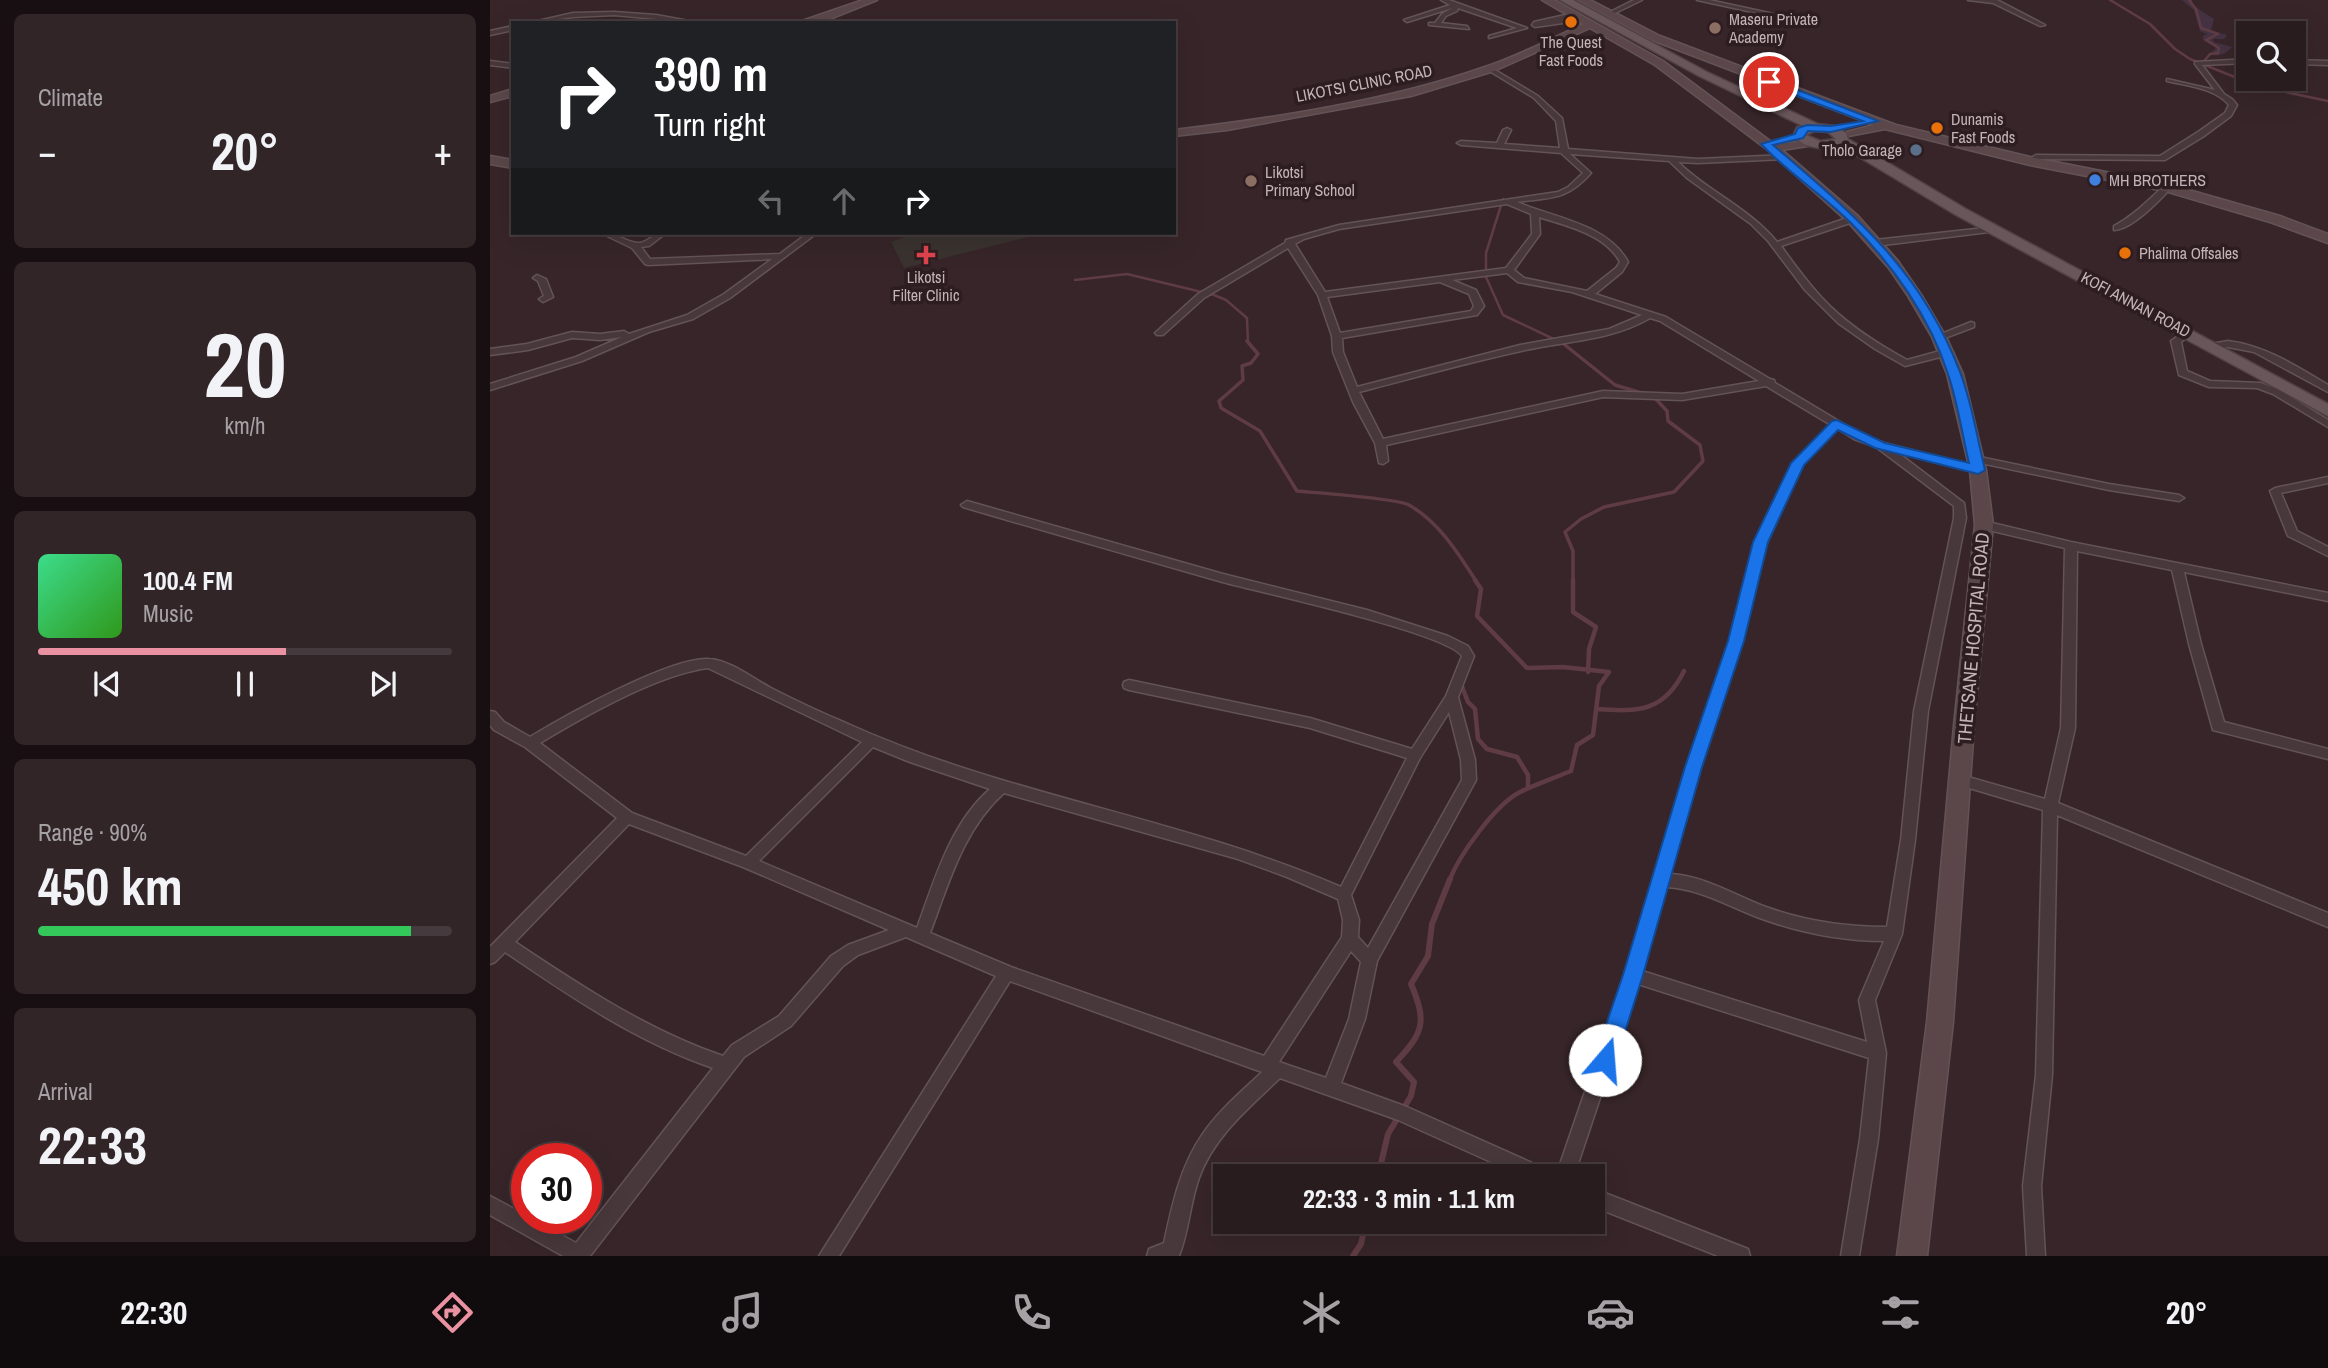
<!DOCTYPE html>
<meta charset="utf-8">
<style>
:root{--surface:#291c1f;--page:#312528;--text:#f1f3f6;--muted:#a5a1a4;--line:#453a3d;--accent:#ea92a1}
body{margin:0;font-family:"Archivo Narrow",sans-serif;background:var(--page);color:var(--text);height:100vh;display:flex;flex-direction:column;font-size:26px;white-space:nowrap}
*{box-sizing:border-box;margin:0}
p{font-size:23px;color:var(--muted)}
.icon{flex:none;width:38px;height:38px;fill:none;stroke:currentColor;stroke-width:2;stroke-linecap:round;stroke-linejoin:round}
.map{position:relative;flex:1;overflow:hidden}
.drawer{display:flex;flex-direction:column;gap:14px;padding:14px;background:#170f11;width:490px}
.drawer>*{flex:none}
.hud{position:absolute;left:21px;top:21px;width:665px;height:214px;border-radius:0px;box-shadow:0 7px 28px #0002,0 0 0 2px var(--line);background:#202124;color:#fff;overflow:hidden}
.controls{position:absolute;left:1746px;top:21px;display:grid;gap:14px}
.controls a{display:grid;place-items:center;width:70px;height:70px;border-radius:0px;background:var(--surface);box-shadow:0 7px 28px #0002,0 0 0 2px var(--line);font-size:35px}
.speed{position:absolute;left:21px;top:1143px;display:flex;gap:14px;font-size:35px;font-weight:700;text-align:center}
.speed>*{display:grid;place-content:center;width:91px;height:91px;border-radius:50%;background:var(--surface);box-shadow:0 7px 28px #0002,0 0 0 2px var(--line);line-height:1}
.speed .limit{border:10px solid #d22;background:#fff;color:#111}
.pin{position:absolute;display:grid;place-items:center;width:60px;height:60px;color:#fff;margin:-30px;border:4px solid #fff;border-radius:50%;box-shadow:0 2px 7px #0007}
.me{position:absolute;width:77px;margin:-38px;rotate:18deg;stroke-linejoin:round;filter:drop-shadow(0 0 5px #0008)}
.turn{display:flex;align-items:center;gap:24px;height:147px;padding:0 28px;font-size:32px}
.turn .icon{width:91px;height:91px;stroke-width:2.5}
.turn b{display:block;font-size:49px;line-height:60px}
.lanes{display:flex;align-items:center;height:66px;padding:0 28px;background:#0003;justify-content:center;gap:35px;direction:ltr}
.lanes .off{opacity:.35}
.big{font-size:52px;font-weight:800;line-height:1.1}
.drawer .widget{flex:1;display:flex;flex-direction:column;justify-content:center;gap:10px;min-width:0;padding:0 24px;border-radius:10px;background:var(--page)}
.drawer .dial{align-items:center;gap:0}
.dial b{font-size:91px;line-height:1}
.song{display:flex;align-items:center;gap:21px}
.cover{width:84px;height:84px;border-radius:10px;background:linear-gradient(135deg,hsl(150 70% 55%),hsl(110 70% 35%))}
.played{height:7px;border-radius:4px;background:linear-gradient(90deg,var(--accent) 60%,var(--line) 60%)}
.keys{display:flex;justify-content:space-around;direction:ltr}
.heat{display:flex;justify-content:space-between;align-items:center;font-size:38px;direction:ltr}
.charge{height:10px;border-radius:5px;background:linear-gradient(90deg,#34c759 90%,var(--line) 0)}
.trip{position:absolute;left:723px;top:1164px;width:392px;height:70px;border-radius:0px;background:var(--surface);box-shadow:0 7px 28px #0002,0 0 0 2px var(--line);font-weight:800;line-height:70px;text-align:center}
.menu{display:flex;height:112px;justify-content:space-around;align-items:center;background:#100b0c;color:var(--muted)}
.menu .icon{width:49px;height:49px}
.menu .on{color:var(--accent)}
.menu b{font-size:32px;color:var(--text)}
main{display:flex;flex:1;min-height:0}
.map>svg:first-child{display:block}
.medical{fill:#3a332f}
.green{fill:#443242}
.lines{fill:none;stroke-linecap:round;stroke-linejoin:round}
.stream-far3{stroke:#5f3c43;stroke-width:2.5}
.stream-far2{stroke:#5f3c43;stroke-width:3.5}
.stream-far1{stroke:#5f3c43;stroke-width:4.5}
.stream{stroke:#5f3c43;stroke-width:6}
.street-casing{stroke:#635356;stroke-width:3}
.secondary-casing{stroke:#635356;stroke-width:3}
.primary-casing{stroke:#514144;stroke-width:3}
.street{fill:#48383b;fill-rule:evenodd}
.secondary{fill:#5b474a;fill-rule:evenodd}
.primary{fill:#68565a;fill-rule:evenodd}
.route{fill:#1a73e8;stroke:#114b97;stroke-width:2}
.food-dot{fill:#e8710a;stroke:#2d1d20;stroke-width:2.5}
.education-dot{fill:#8d6e63;stroke:#2d1d20;stroke-width:2.5}
.service-dot{fill:#5c6f8a;stroke:#2d1d20;stroke-width:2.5}
.shop-dot{fill:#3f7fe0;stroke:#2d1d20;stroke-width:2.5}
.health-dot{fill:#e0444e;stroke:#2d1d20;stroke-width:2.5}
.labels{text-anchor:middle;dominant-baseline:central;stroke-width:7;stroke-linejoin:round;paint-order:stroke}
.far-poi-label{font-size:16px;fill:#c4b3b6;stroke:#2d1d20;text-anchor:start}
.far-street-label{font-size:16px;fill:#c4b3b6;stroke:#2d1d20}
.street-label{font-size:19px;fill:#c4b3b6;stroke:#2d1d20}
</style>
<main>
<section class="drawer">
<div class="widget"><p>Climate</p>
<div class="heat"><a>−</a><b class="big">20°</b><a>+</a></div>
</div>
<div class="widget dial"><b>20</b><p>km/h</p></div>
<div class="widget">
<div class="song"><i class="cover"></i><div><b>100.4 FM</b><p>Music</p></div></div>
<div class="played"></div>
<div class="keys"><svg class="icon" aria-label="previous" viewBox="0 0 24 24"><path d="M18 5L8 12l10 7zM5 5v14"/></svg><svg class="icon" aria-label="pause" viewBox="0 0 24 24"><path d="M8 5v14M16 5v14"/></svg><svg class="icon" aria-label="next" viewBox="0 0 24 24"><path d="M6 5l10 7-10 7zM19 5v14"/></svg></div>
</div>
<div class="widget"><p>Range · 90%</p><b class="big">450 km</b><div class="charge"></div></div>
<div class="widget"><p>Arrival</p><b class="big">22:33</b></div>
</section>
<div class="map">
<svg width="1838" height="1256" viewBox="0 0 1838 1256">
<rect width="100%" height="100%" fill="#372529"/>
<!-- medical -->
<path class="medical" d="M425,233H554L414,268L401,242Z"/>
<!-- green -->
<path class="green" d="M1692,0H1702V5L1724,19L1721,30L1737,35L1734,39H1723L1724,42L1742,47C1737,53 1728,58 1720,54L1726,48L1713,40V36L1717,34L1710,31L1704,10Z"/>
<g class="lines">
<!-- stream-far3 -->
<path class="stream-far3" d="M1620,0L1660,24L1685,49L1700,59L1767,86L1838,101
M1699,0L1706,9L1711,28L1728,34L1716,40L1729,48L1728,53L1720,54L1714,61L1718,65
M1013,199L996,253V277L1013,315L1072,343
M585,280L637,274L724,295L736,300L757,318L758,343"/>
<!-- stream-far2 -->
<path class="stream-far2" d="M757,341L768,354L761,363L752,366L753,380L729,401L731,408L770,431L807,491C828,493 905,498 919,505C949,522 968,553 986,581
M1070,341L1125,385L1155,394
M1083,581V551L1075,532L1091,519L1114,507L1184,492L1213,461L1210,445L1178,421L1177,411L1164,397"/>
<!-- stream-far1 -->
<path class="stream-far1" d="M1083,580V612L1106,627L1099,649L1098,672
M971,684L978,702L985,709L988,739L997,749L1027,757L1038,775V788
M1107,709C1148,712 1174,712 1194,671
M959,881C970,854 1005,805 1030,792C1046,784 1064,778 1081,771L1087,745L1103,735L1109,686L1119,672L1073,667L1037,668L987,616L991,589L985,580"/>
<!-- stream -->
<path class="stream" d="M888,1176L898,1134L921,1096L924,1082L906,1062C934,1032 937,1022 921,984L938,956L942,924L960,879
M863,1256L871,1244L876,1222"/>
<defs>
<path id="street" d="M951,0H959L1037,28L999,38V36L1027,28L968,8L967,11L956,16L951,23L977,26L979,29L939,25V23H945L952,14L962,8L917,22L914,20L960,5Z
M1144,0H1152L1121,15L1116,14Z
M1207,0H1219L1312,20L1309,22Z
M1478,0H1507L1555,25L1550,26L1503,3Z
M124,12L166,15L210,23L124,15L83,17L39,23L83,13Z
M1084,13L1086,16L1073,19V23L1045,27L1042,25L1044,22Z
M23,26V30L0,35V31Z
M1759,59V63L1712,65L1734,94L1742,99L1747,105L1741,116L1714,136L1675,160L1548,159L1540,163L1536,161L1546,155L1670,156L1708,132L1735,113L1739,105C1725,88 1697,86 1677,81V79L1725,90L1705,64V62Z
M1804,60L1838,61V65L1804,64Z
M0,61L23,64V68L0,65Z
M1000,67L1048,96L1072,118L1078,149L1208,159L1296,155V159H1293L1208,163L1188,162C1219,192 1259,208 1287,242L1360,217H1366V221L1291,246C1304,264 1317,282 1332,298C1356,324 1386,343 1417,360L1450,351L1455,350L1460,353L1458,355L1415,366L1385,349L1348,323L1315,290L1278,241L1261,224L1197,178L1179,161L1080,154L1101,173C1076,201 1062,197 1027,202C1064,218 1118,224 1138,262L1132,272L1105,294L1176,317L1280,379L1284,380L1285,383L1372,435L1394,443L1492,468L1493,470L1488,473L1407,452L1474,503L1476,518L1438,711L1425,840L1412,934L1385,1000L1396,1053L1388,1139L1369,1256H1351L1370,1139L1379,1058L1148,984L1084,1176H1066L1135,975L1197,767L1240,641L1265,543L1303,463L1341,425L1276,386L1192,400L1113,397L896,445L898,461L893,464L889,463L885,443L863,402L843,352L842,336L828,295L798,248L714,298L673,335H667L665,333L708,294L795,243L796,240L849,225L1068,192L1078,187L1093,173L1071,153L971,145L967,143L971,141L1007,143L1013,130L1017,128L1021,130L1014,144L1070,148L1066,121L1044,98L998,70V68ZM1017,204L1041,214L1042,234L1016,268L835,292L805,244L814,239L849,229ZM1049,217C1077,226 1115,234 1130,262L1126,268L1097,291L1034,278L1024,270L1050,234ZM1017,273L1028,282L1082,292L1152,315L1119,329L1030,345L867,387L853,352L852,338L987,315L994,306L986,290L962,280ZM950,282L979,294L984,306L981,311L850,333L837,297ZM1160,318L1170,321L1269,381L1192,394L1113,391L893,439L869,392C923,378 976,363 1031,351C1074,341 1121,341 1160,318ZM1348,429L1364,439L1386,447L1464,506V518L1424,711L1411,840L1397,927C1356,927 1315,921 1276,907C1244,895 1215,876 1180,874L1211,767L1252,641L1277,543L1313,464ZM1176,887C1210,889 1236,905 1267,917C1307,932 1351,941 1394,941L1369,1000L1377,1042L1152,971Z
M1674,186L1681,188C1669,201 1641,230 1624,230V226C1643,216 1657,201 1674,186Z
M1504,227L1508,229L1507,231L1385,246L1381,243L1385,240Z
M111,233C126,232 139,244 150,243C160,241 163,233 176,233L159,246L151,247L160,259L290,254L318,233H327L240,298L203,319L159,332L92,361L0,390V384L86,357L132,337L110,340L82,338L38,350L0,355V349L37,344L82,332L110,334L134,331L139,334L197,315L234,294L282,259L158,265L155,264L142,248Z
M47,275L56,279L63,297L53,302L49,299L54,296L48,281L43,278Z
M1481,322L1484,323V327L1452,339H1446L1444,337Z
M1698,329L1703,332L1691,342L1697,371L1720,381L1771,383L1789,390L1838,420V427L1783,394L1767,388L1719,387L1689,375L1681,341Z
M1738,341C1776,346 1806,366 1838,385V392L1764,352L1738,347L1724,349L1719,346L1721,344Z
M1485,456L1619,484L1689,495L1694,498L1689,501L1619,490L1481,461L1480,459Z
M1838,477V483L1791,493L1807,531L1838,547V556L1798,536L1780,491L1785,488Z
M477,501L733,574L877,610L958,636L978,646L984,656L968,697L985,760L986,780L887,961L875,1019L851,1083L917,1107L1058,1170L1061,1176H1032L908,1120L790,1078C759,1108 724,1136 709,1178C700,1203 699,1231 689,1256H657L659,1249L674,1243C682,1206 690,1167 712,1135C728,1111 751,1092 772,1072L520,981L349,1256H329L506,976L416,937L368,955L353,966L301,1026L254,1057L100,1256H73L0,1215V1196L37,1216V1218H41L86,1243L223,1068C147,1042 81,997 15,952L5,962L0,964V947L127,818L35,747L4,730L0,725V711L5,712L14,722L40,737C74,716 182,656 219,659C240,660 262,678 281,688C306,701 332,713 358,724C517,796 690,817 851,887L917,758L820,728L639,690L634,688L633,685L634,682L639,680L820,718L922,749L956,696L972,656C955,632 768,592 729,581C644,557 558,532 473,507L471,505ZM218,668L372,742L256,856L142,813L50,743C93,717 169,674 218,668ZM959,712L971,760L972,780L878,948L868,937L869,920L861,895L930,758ZM383,747L420,762L500,789C460,824 445,879 427,928L269,861ZM514,793L748,859L797,877L848,899L853,920L852,937L774,1056L521,967L440,933C459,883 473,830 514,793ZM139,824L253,867L399,930L358,945L341,956L289,1016L242,1045L233,1056C157,1030 91,986 25,942ZM861,951L871,962L859,1019L836,1078L789,1062Z
M1494,521L1581,542L1838,593V601L1694,572L1711,644L1734,722L1838,749V759L1723,730L1699,644L1682,570L1587,551L1585,728L1568,803L1838,913V927L1567,815L1562,1075L1551,1186L1555,1256H1537L1533,1186L1546,1075L1553,810L1466,784L1464,780L1466,776L1471,775L1555,799L1571,728L1575,548L1490,528L1488,525Z
M1102,1188L1258,1249L1260,1256H1228L1102,1206Z"/>
<path id="secondary" d="M373,0H387L337,20L306,23Z
M1052,0H1064L1173,61L1284,144L1324,141V145L1292,150L1368,216L1408,261L1432,296L1456,337L1473,374L1496,470L1503,525L1484,726L1463,1022L1437,1256H1407L1437,1022L1464,726L1485,525L1480,470L1457,374L1442,337L1418,296L1398,267L1358,222L1278,150L1165,65L1100,28L1004,71L921,96L737,130L684,136V130C786,118 898,101 995,67C1028,56 1061,39 1093,24Z
M1088,0H1100L1170,36L1406,125L1540,157L1681,185L1790,216L1838,234V243L1780,222L1675,191L1540,165L1395,129L1348,138V134L1384,125L1162,40Z
M23,89V96L0,102V96Z
M0,156L23,160V168L0,164Z"/>
<path id="primary" d="M1070,0H1083L1217,72L1328,124L1345,126L1356,133L1358,139L1476,209L1838,404V416L1466,215L1351,146C1334,150 1316,149 1303,136L1307,127L1313,126L1209,76ZM1325,131L1338,132L1346,139L1330,141L1316,135Z"/>
</defs>
<!-- street casing -->
<use href="#street" class="street-casing"/>
<!-- secondary casing -->
<use href="#secondary" class="secondary-casing"/>
<!-- primary casing -->
<use href="#primary" class="primary-casing"/>
<!-- street -->
<use href="#street" class="street"/>
<!-- secondary -->
<use href="#secondary" class="secondary"/>
<!-- primary -->
<use href="#primary" class="primary"/>
</g>
<!-- route -->
<path class="route" d="M1276,80H1282L1388,121L1341,132L1318,131L1313,138L1283,145C1363,214 1431,269 1470,372C1482,403 1487,438 1495,470L1488,474L1385,448L1348,430L1314,465L1278,542L1254,641L1212,767L1153,975L1126,1060L1123,1067L1115,1070L1107,1067L1104,1060L1133,975L1195,767L1238,641L1263,542L1301,463L1342,421L1347,420L1395,443L1479,463C1472,434 1468,403 1458,374C1440,317 1402,264 1360,222C1332,194 1297,172 1271,144L1305,134L1308,128L1317,125L1341,126L1373,121L1276,84Z"/>
<!-- markers -->
<g class="food-dot">
<circle cx="1081" cy="22" r="7"/>
<circle cx="1447" cy="128" r="7"/>
<circle cx="1635" cy="253" r="7"/>
</g>
<g class="education-dot">
<circle cx="1225" cy="28" r="7"/>
<circle cx="761" cy="181" r="7"/>
</g>
<circle class="service-dot" cx="1426" cy="150" r="7"/>
<circle class="shop-dot" cx="1605" cy="180" r="7"/>
<path class="health-dot" d="M432.5 244.5h7v7h7v7h-7v7h-7v-7h-7v-7h7z"/>
<g class="labels">
<!-- far-poi labels -->
<g class="far-poi-label">
<text x="1239" y="19">Maseru Private<tspan x="1239" dy="18">Academy</tspan></text>
<text x="1081" y="42" text-anchor="middle">The Quest<tspan x="1081" dy="18">Fast Foods</tspan></text>
<text x="1461" y="119">Dunamis<tspan x="1461" dy="18">Fast Foods</tspan></text>
<text x="1412" y="150" text-anchor="end">Tholo Garage</text>
<text x="775" y="172">Likotsi<tspan x="775" dy="18">Primary School</tspan></text>
<text x="1619" y="180">MH BROTHERS</text>
<text x="1649" y="253">Phalima Offsales</text>
<text x="436" y="277" text-anchor="middle">Likotsi<tspan x="436" dy="18">Filter Clinic</tspan></text>
</g>
<!-- far-street labels -->
<g class="far-street-label">
<text transform="translate(874 83) rotate(-11)">LIKOTSI CLINIC ROAD</text>
<text transform="translate(1646 304) rotate(28)">KOFI ANNAN ROAD</text>
</g>
<!-- street labels -->
<g class="street-label">
<text transform="translate(1483 638) rotate(-85)">THETSANE HOSPITAL ROAD</text>
</g>
</g>
</svg>
<div class="controls">
<a><svg class="icon" aria-label="search" viewBox="0 0 24 24"><circle cx="10" cy="10" r="6"/><path d="M15 15l6 6"/></svg></a>
</div>
<div class="speed"><div class="limit">30</div></div>
<div class="pin" style="left:1279px;top:82px;background:#d93025"><svg class="icon" aria-label="arrive" viewBox="0 0 24 24"><path d="M6 21V4h12l-3 4 3 4H6"/></svg></div>
<svg class="me" style="left:1115px;top:1060px" viewBox="-20 -20 40 40"><circle r="19" fill="#fff"/><path d="M0-13L10 11 0 6-10 11z" fill="#1a73e8"/></svg>
<div class="trip">22:33 · 3 min · 1.1 km</div>
<div class="hud">
<div class="turn"><svg class="icon" aria-label="right" viewBox="0 0 24 24"><path d="M7 20v-9h11M14 6l5 5-5 5"/></svg><div><b>390 m</b>Turn right</div></div>
<div class="lanes"><svg class="icon off" aria-label="left" viewBox="0 0 24 24"><path d="M17 20v-9H6M10 6l-5 5 5 5"/></svg><svg class="icon off" aria-label="ahead" viewBox="0 0 24 24"><path d="M12 20V5M6 11l6-6 6 6"/></svg><svg class="icon" aria-label="right" viewBox="0 0 24 24"><path d="M7 20v-9h11M14 6l5 5-5 5"/></svg></div>
</div>
</div>
</main>
<nav class="menu">
<b>22:30</b>
<svg class="icon on" aria-label="directions" viewBox="0 0 24 24"><path d="M12 3l9 9-9 9-9-9zM9 14v-3h6M13 9l2 2-2 2"/></svg>
<svg class="icon" aria-label="music" viewBox="0 0 24 24"><path d="M9 18V5l10-2v13"/><circle cx="6" cy="18" r="3"/><circle cx="16" cy="16" r="3"/></svg>
<svg class="icon" aria-label="phone" viewBox="0 0 24 24"><path d="M5 4h4l2 5-3 2q2 4 5 5l2-3 5 2v4C11 20 4 13 5 4z"/></svg>
<svg class="icon" aria-label="climate" viewBox="0 0 24 24"><path d="M12 3v18M4 7l16 10M4 17L20 7"/></svg>
<svg class="icon" aria-label="car" viewBox="0 0 24 24"><path d="M5 17H2v-5l4-1 3-4h7l3 4 3 1v5h-3M9 17h6M6 11h13"/><circle cx="7" cy="17" r="2"/><circle cx="17" cy="17" r="2"/></svg>
<svg class="icon" aria-label="filters" viewBox="0 0 24 24"><path d="M4 7h16M4 17h16"/><circle cx="9" cy="7" r="2"/><circle cx="15" cy="17" r="2"/></svg>
<b>20°</b>
</nav>
